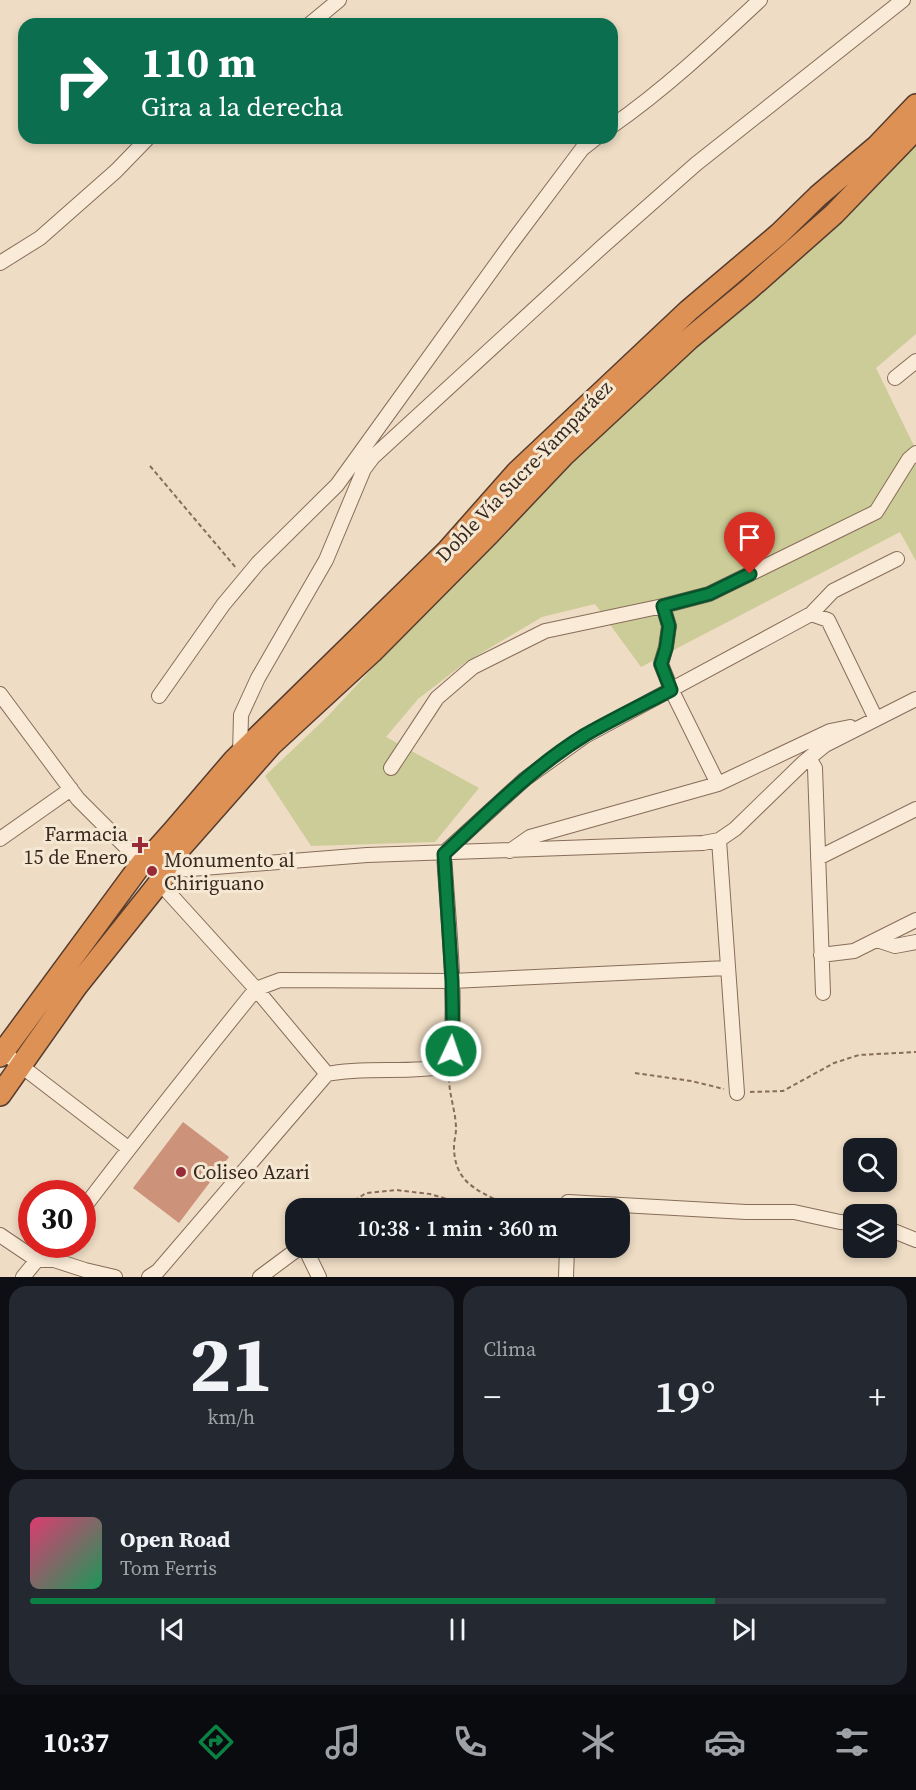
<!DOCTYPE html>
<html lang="es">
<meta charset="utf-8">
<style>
:root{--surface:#171b24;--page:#242831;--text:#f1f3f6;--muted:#9ea1a6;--line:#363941;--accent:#0b8043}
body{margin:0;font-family:"Source Serif 4",serif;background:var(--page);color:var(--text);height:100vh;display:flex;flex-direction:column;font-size:22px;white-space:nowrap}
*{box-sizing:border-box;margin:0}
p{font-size:20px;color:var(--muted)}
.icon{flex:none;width:33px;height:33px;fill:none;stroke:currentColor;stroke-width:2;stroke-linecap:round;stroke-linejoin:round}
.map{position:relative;height:1277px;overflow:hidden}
.side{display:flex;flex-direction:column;gap:9px;padding:9px;background:#0d0f14;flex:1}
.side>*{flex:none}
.guide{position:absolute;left:18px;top:18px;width:600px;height:126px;border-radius:18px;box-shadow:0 3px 9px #0003;background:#0b6e4f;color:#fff;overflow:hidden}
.buttons{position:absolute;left:843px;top:1138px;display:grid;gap:12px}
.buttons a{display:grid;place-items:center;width:54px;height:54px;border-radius:12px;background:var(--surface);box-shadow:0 3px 9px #0003;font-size:30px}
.speed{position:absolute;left:18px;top:1180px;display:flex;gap:12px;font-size:30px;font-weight:700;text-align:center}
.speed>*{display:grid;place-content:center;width:78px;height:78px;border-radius:50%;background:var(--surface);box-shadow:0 3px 9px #0003;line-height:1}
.speed .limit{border:9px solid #d22;background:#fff;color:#111}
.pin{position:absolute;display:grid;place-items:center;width:51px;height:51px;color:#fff;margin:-62px -26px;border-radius:50% 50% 50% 0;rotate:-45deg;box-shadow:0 0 6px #0007}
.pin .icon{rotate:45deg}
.me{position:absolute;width:66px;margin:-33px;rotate:3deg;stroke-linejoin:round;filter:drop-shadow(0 0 4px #0008)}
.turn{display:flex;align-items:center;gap:21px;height:126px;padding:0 24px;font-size:27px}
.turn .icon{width:78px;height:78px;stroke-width:2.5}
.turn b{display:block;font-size:42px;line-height:51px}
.big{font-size:45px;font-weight:600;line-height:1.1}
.side .card{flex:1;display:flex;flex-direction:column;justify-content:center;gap:9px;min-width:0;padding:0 21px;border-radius:18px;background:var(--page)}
.side .dial{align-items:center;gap:0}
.dial b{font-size:78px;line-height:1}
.song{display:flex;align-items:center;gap:18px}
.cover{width:72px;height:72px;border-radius:9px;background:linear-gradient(135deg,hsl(340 70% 55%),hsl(150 70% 35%))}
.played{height:6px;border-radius:3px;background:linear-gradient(90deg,var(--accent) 80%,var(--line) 80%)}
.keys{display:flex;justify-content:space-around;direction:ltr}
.heat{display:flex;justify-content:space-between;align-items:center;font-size:33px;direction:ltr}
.side .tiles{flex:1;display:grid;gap:9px;grid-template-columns:1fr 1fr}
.card:last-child{grid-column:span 2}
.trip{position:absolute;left:285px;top:1198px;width:345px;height:60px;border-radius:18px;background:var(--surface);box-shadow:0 3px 9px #0003;font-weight:600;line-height:60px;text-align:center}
.tabs{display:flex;height:96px;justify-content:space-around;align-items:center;background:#090b0e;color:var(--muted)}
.tabs .icon{width:42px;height:42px}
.tabs .selected{color:var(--accent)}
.tabs b{font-size:27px;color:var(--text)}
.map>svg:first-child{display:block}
.green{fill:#cccc98}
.building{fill:#cc927a}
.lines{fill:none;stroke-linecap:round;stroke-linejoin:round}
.minor-casing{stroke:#886d5a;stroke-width:16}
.highway-casing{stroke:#563c2e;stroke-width:24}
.path{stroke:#886d5a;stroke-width:2;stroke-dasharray:4.5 3;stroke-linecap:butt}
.minor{stroke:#f9ebd7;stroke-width:14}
.highway{stroke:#dd9155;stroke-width:21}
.route-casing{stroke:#07532c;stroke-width:15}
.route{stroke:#0b8043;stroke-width:10}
.poi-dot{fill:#972b38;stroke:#f5e8d3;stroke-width:2}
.labels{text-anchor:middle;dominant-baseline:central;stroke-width:6;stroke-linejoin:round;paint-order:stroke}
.street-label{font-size:20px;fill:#38281e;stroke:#f5e8d3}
.poi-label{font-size:20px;fill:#38281e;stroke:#f5e8d3;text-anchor:start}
</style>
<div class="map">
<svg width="916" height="1277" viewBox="0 0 916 1277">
<rect width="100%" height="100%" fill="#eedcc4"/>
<!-- green -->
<path class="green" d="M916,135V334L876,368L916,450V561L900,532L641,667L595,604L542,617L466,662L418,699L386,737L479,788L435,842L311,846L265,776L328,716L393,646L471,553Z"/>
<!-- building -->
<path class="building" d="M183,1122L229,1157L179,1223L133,1188Z"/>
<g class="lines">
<defs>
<path id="minor" d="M310,24L339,0
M612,126C665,89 713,44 760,0
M0,263L40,238L116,171L148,138
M895,378L916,361
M663,606L669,626L666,647L661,664L671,689L718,784
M811,614L833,591L897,559
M0,694L78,799L142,863
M159,696L223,605L258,563L337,485L510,245L582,149L596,138
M241,757L240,754L241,715L258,678L326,560L364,469L373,457L603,246L696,164L903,0
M809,758L815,768L823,993
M391,768L437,698L473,667L545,631L663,606L709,594L876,512L909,459L916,453
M0,839L71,789
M719,840L737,1093
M510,851L530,837L718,784L830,731L850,727
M818,858L916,809
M166,871L367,855L703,843L719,840L735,829L803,763L825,745L916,699
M159,882L256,989L327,1074
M877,940L895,946L916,942
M821,955L854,951L916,920
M3,1052L128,1148
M568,1209V1202L746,1212H794L840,1222L854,1223
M82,1210C139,1135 197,1062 256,989L280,980L452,981L727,968
M886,1228L916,1240
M0,1235L37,1260H54L85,1270L115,1277
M305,1248L319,1277
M23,1277L37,1260L50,1252L56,1245
M149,1277L158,1271L327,1074C367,1066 409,1074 449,1066C458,996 448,924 444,853L525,779L585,736L811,614L828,620L876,719
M260,1277L299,1248
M566,1277L567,1248"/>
<path id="highway" d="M0,1056L142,863L151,856L175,829L234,760L448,550L517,472L688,311L779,234L818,196L877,146L916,105
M0,1095L76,987L163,878L166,867L182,846L271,745L372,652L489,534L564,455L689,339L748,290L834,214L916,129"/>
</defs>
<!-- minor casing -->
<use href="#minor" class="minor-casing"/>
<!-- highway casing -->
<use href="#highway" class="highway-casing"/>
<!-- path -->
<path class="path" d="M150,466L237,569
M635,1073L691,1081L724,1089
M449,1078C449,1095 456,1112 456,1129C456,1133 455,1138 454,1143C453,1180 473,1189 503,1203
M750,1092L783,1091L834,1063L859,1055L916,1052
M342,1209L366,1193L396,1190L430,1194L464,1204L556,1203"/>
<!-- minor -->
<use href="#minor" class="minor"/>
<!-- highway -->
<use href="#highway" class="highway"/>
</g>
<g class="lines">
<defs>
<path id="route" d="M451,1051L453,1036L452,981L444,854C489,812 533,767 585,735C613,719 642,705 671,690L661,664L666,648L669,626L663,606L709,594L750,574"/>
</defs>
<!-- route casing -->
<use href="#route" class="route-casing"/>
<!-- route -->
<use href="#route" class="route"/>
</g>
<!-- markers -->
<g class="poi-dot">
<path d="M137 836h6v6h6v6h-6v6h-6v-6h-6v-6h6z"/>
<circle cx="152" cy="871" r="6"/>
<circle cx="181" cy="1172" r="6"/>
</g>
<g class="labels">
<!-- street labels -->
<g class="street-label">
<text transform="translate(524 471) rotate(-46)">Doble Vía Sucre-Yamparáez</text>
</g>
<!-- poi labels -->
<g class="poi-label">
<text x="128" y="834" text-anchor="end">Farmacia<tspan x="128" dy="23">15 de Enero</tspan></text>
<text x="164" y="860">Monumento al<tspan x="164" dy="23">Chiriguano</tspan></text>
<text x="193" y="1172">Coliseo Azari</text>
</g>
</g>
</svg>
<div class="buttons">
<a><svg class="icon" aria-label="search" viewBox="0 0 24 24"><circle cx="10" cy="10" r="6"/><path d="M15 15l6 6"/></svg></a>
<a><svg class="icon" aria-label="layers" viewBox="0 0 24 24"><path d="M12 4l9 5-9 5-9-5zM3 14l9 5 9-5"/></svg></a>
</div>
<div class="speed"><div class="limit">30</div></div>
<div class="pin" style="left:750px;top:574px;background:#d93025"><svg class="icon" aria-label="arrive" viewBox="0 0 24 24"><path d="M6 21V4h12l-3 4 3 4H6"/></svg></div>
<svg class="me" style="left:451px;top:1051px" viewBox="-20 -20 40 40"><circle r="17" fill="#0b8043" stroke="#fff" stroke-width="3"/><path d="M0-11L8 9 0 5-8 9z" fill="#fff"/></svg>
<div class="trip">10:38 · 1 min · 360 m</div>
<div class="guide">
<div class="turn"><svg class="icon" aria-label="right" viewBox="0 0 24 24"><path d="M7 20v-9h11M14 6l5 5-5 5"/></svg><div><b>110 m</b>Gira a la derecha</div></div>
</div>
</div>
<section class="side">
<div class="tiles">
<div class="card dial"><b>21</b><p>km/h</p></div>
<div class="card"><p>Clima</p>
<div class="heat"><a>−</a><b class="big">19°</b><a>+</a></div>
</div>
<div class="card">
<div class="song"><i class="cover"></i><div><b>Open Road</b><p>Tom Ferris</p></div></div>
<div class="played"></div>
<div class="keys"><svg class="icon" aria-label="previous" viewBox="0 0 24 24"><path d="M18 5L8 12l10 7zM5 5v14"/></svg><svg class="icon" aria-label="pause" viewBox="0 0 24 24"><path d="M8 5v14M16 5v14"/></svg><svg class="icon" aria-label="next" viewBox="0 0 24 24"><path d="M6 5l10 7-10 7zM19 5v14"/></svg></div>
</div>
</div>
</section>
<nav class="tabs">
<b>10:37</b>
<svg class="icon selected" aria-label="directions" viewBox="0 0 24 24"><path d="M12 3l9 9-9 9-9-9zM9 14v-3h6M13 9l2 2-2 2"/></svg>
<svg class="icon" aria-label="music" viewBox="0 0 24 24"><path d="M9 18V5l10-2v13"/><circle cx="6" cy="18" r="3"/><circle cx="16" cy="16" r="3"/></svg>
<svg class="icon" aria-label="phone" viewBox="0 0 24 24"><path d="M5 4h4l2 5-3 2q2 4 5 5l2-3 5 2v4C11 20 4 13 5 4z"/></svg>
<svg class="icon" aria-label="climate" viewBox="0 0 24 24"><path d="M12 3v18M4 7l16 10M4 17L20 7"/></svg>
<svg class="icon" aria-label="car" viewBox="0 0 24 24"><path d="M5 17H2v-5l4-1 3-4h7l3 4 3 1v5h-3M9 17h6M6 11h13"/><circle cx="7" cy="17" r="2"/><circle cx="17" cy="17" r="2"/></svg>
<svg class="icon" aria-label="filters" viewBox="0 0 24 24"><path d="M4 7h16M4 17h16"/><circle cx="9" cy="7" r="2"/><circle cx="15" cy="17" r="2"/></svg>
</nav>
